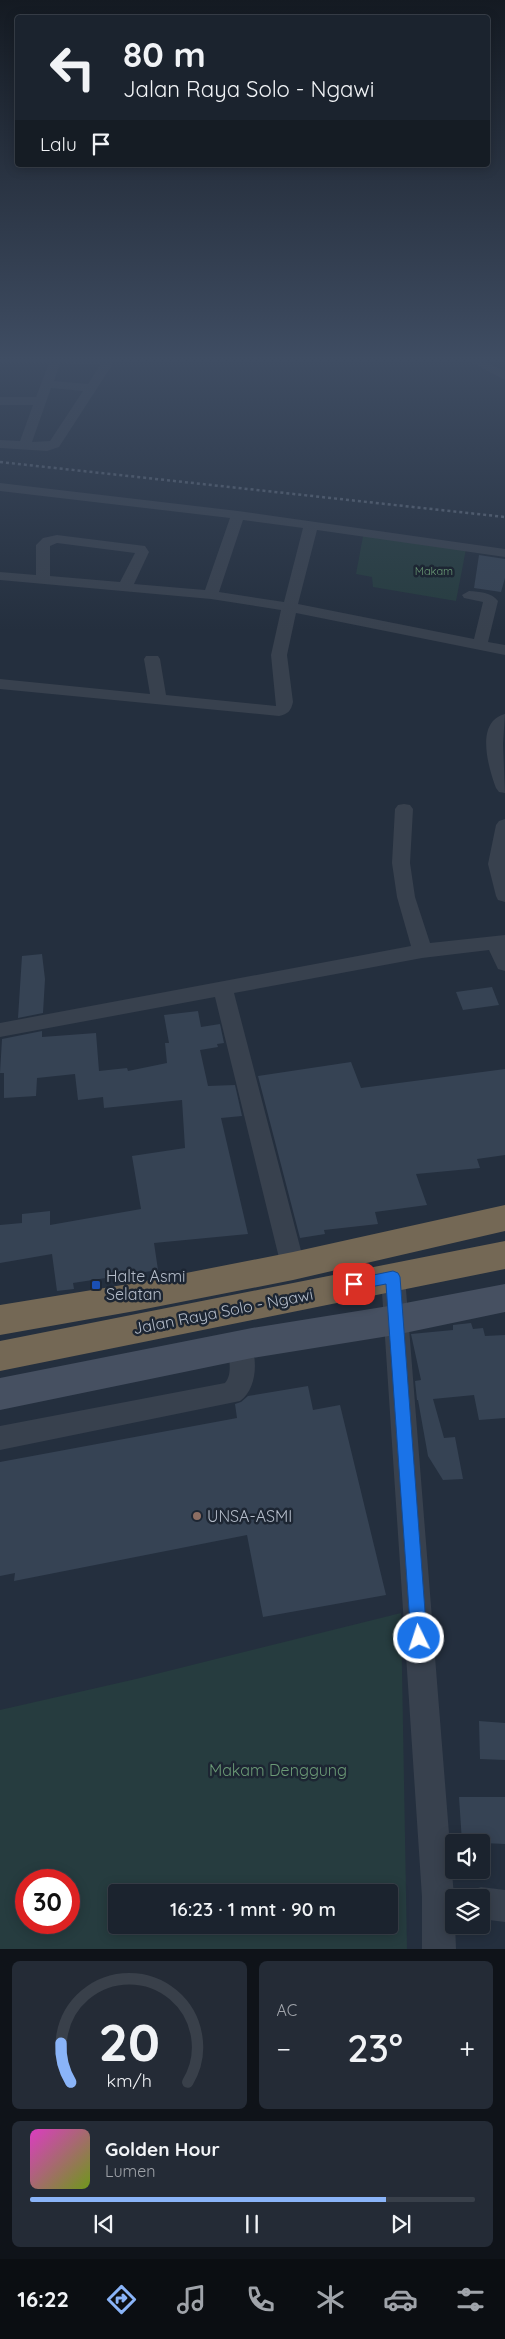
<!DOCTYPE html>
<html lang="id">
<meta charset="utf-8">
<style>
:root{--surface:#1b232e;--page:#242b36;--text:#f1f3f6;--muted:#a0a4aa;--line:#39404a;--accent:#8ab4f8}
body{margin:0;font-family:Quicksand,sans-serif;background:var(--page);color:var(--text);height:100vh;display:flex;flex-direction:column;font-size:19px;white-space:nowrap}
*{box-sizing:border-box;margin:0}
p{font-size:16px;color:var(--muted)}
.icon{flex:none;width:28px;height:28px;fill:none;stroke:currentColor;stroke-width:2;stroke-linecap:round;stroke-linejoin:round}
.map{position:relative;height:1949px;overflow:hidden}
.details{display:flex;flex-direction:column;gap:12px;padding:12px;background:#0f1319;flex:1}
.details>*{flex:none}
.top-card{position:absolute;left:15px;top:15px;width:475px;height:152px;border-radius:5px;box-shadow:0 2px 12px #0003,0 0 0 1px var(--line);background:#1b232e;color:var(--text);overflow:hidden}
.buttons{position:absolute;left:445px;top:1834px;display:grid;gap:10px}
.buttons a{display:grid;place-items:center;width:45px;height:45px;border-radius:5px;background:var(--surface);box-shadow:0 2px 12px #0003,0 0 0 1px var(--line);font-size:25px}
.speed{position:absolute;left:15px;top:1869px;display:flex;gap:10px;font-size:25px;font-weight:700;text-align:center}
.speed>*{display:grid;place-content:center;width:65px;height:65px;border-radius:50%;background:var(--surface);box-shadow:0 2px 12px #0003,0 0 0 1px var(--line);line-height:1}
.speed .limit{border:8px solid #d22;background:#fff;color:#111}
.pin{position:absolute;display:grid;place-items:center;width:42px;height:42px;color:#fff;margin:-21px;border-radius:10px;box-shadow:0 2px 8px #0006}
.me{position:absolute;width:55px;margin:-28px;rotate:356deg;stroke-linejoin:round;filter:drop-shadow(0 0 4px #0008)}
.turn{display:flex;align-items:center;gap:18px;height:105px;padding:0 25px;font-size:22px}
.turn .icon{width:65px;height:65px;stroke-width:2.5}
.turn b{display:block;font-size:35px;line-height:42px}
.then{display:flex;align-items:center;height:48px;padding:0 25px;background:#0003;gap:10px;font-size:19px}
.big{font-size:38px;font-weight:600;line-height:1.1}
.details .widget{flex:1;display:flex;flex-direction:column;justify-content:center;gap:8px;min-width:0;padding:0 18px;border-radius:8px;background:var(--page)}
.details .dial{align-items:center;gap:0}
.dial svg{height:130px;overflow:visible;fill:none;stroke:var(--line);stroke-width:7;stroke-linecap:round;text-anchor:middle}
.dial text{fill:var(--text);stroke:none}
.song{display:flex;align-items:center;gap:15px}
.cover{width:60px;height:60px;border-radius:8px;background:linear-gradient(135deg,hsl(310 70% 55%),hsl(80 70% 35%))}
.played{height:5px;border-radius:2px;background:linear-gradient(90deg,var(--accent) 80%,var(--line) 80%)}
.keys{display:flex;justify-content:space-around;direction:ltr}
.heat{display:flex;justify-content:space-between;align-items:center;font-size:28px;direction:ltr}
.details .tiles{flex:1;display:grid;gap:12px;grid-template-columns:1fr 1fr}
.widget:last-child{grid-column:span 2}
.trip{position:absolute;left:108px;top:1884px;width:290px;height:50px;border-radius:5px;background:var(--surface);box-shadow:0 2px 12px #0003,0 0 0 1px var(--line);font-weight:600;line-height:50px;text-align:center}
.tabs{display:flex;height:80px;justify-content:space-around;align-items:center;background:#0b0e12;color:var(--muted)}
.tabs .icon{width:35px;height:35px}
.tabs .current{color:var(--accent)}
.tabs b{font-size:22px;color:var(--text)}
.map>svg:first-child{display:block}
.green{fill:#263c3f;fill-rule:evenodd}
.building{fill:#364354}
.lines{fill:none;stroke-linecap:round;stroke-linejoin:round}
.street{fill:#38414e;fill-rule:evenodd}
.secondary{fill:#465061;fill-rule:evenodd}
.highway{fill:#746855;fill-rule:evenodd}
.rail{stroke:#5a6575;stroke-width:2.5;stroke-dasharray:3 3;stroke-linecap:butt}
.route{fill:#1a73e8;stroke:#114b97}
.transit-dot{fill:#1a4fb4;stroke:#1d2633;stroke-width:2}
.education-dot{fill:#8d6e63;stroke:#1d2633;stroke-width:2}
.labels{text-anchor:middle;dominant-baseline:central;stroke-width:5;stroke-linejoin:round;paint-order:stroke}
.far-park-label{font-size:11px;fill:#6b9a76;stroke:#1d2633}
.near-poi-label{font-size:16px;fill:#b4bcc9;stroke:#1d2633;text-anchor:start}
.near-street-label{font-size:16px;fill:#b4bcc9;stroke:#1d2633}
.near-park-label{font-size:16px;fill:#6b9a76;stroke:#1d2633}
</style>
<div class="map">
<svg width="505" height="1949" viewBox="0 0 505 1949">
<rect width="100%" height="100%" fill="#242f3e"/>
<!-- green -->
<path class="green" d="M363,536L466,549L456,601L373,587L372,577L356,574Z
M401,1613L407,1949H0V1710L136,1679ZM26,1880H69V1922H26ZM116,1892H389V1925H116Z"/>
<!-- building -->
<path class="building" d="M479,555L505,559V578L501,592L474,588Z
M42,954L45,979L43,1013L18,1018L22,956Z
M492,987L499,1005L463,1010L456,992Z
M198,1011L201,1027L220,1024L224,1043L217,1044L218,1047L200,1050L208,1086L235,1085L242,1116L221,1118L248,1234L154,1243L158,1270L73,1283L74,1289L57,1291L52,1254L0,1263V1225L22,1223V1214L50,1211V1225L141,1209L132,1156L185,1148L182,1100L104,1108L103,1097L78,1100L75,1074L37,1078L36,1096L4,1098V1073H0L2,1039L42,1031V1037L96,1033L99,1071L127,1068L128,1071L167,1063L165,1043H169L164,1015Z
M351,1062L361,1088L505,1069V1155L477,1159L480,1168L416,1174L427,1205L375,1212L378,1224L324,1230L325,1234L300,1238L258,1076Z
M471,1323L473,1329L483,1328L485,1336L505,1335V1418L479,1420L474,1395L433,1399L444,1438L455,1437L463,1479L443,1480L428,1456L418,1400H417L415,1381L421,1380L411,1334L453,1330V1325Z
M308,1386L313,1410L340,1405L386,1595L263,1617L247,1535L14,1581L15,1573L0,1576V1462L237,1418L235,1404L241,1402L248,1396Z
M479,1721L505,1723V1760L480,1759Z
M459,1797H505V1844L462,1842Z"/>
<g class="lines">
<!-- street -->
<path class="street" d="M0,359H116L59,447L47,451L0,448V440L20,441L33,405H0V397H36L49,363H0ZM60,363L100,365L88,384L54,381ZM51,388L83,391L50,441L32,442Z
M465,359H479L505,371V380Z
M0,483L238,511L505,549V557L317,530L298,604L474,639L483,602L464,598L462,595L469,591C480,592 491,592 498,601L488,642L505,645V655L296,613L287,655L293,702C291,711 288,714 279,716L0,689V679L150,694L144,659L146,656H158L160,659L166,695L276,706L271,655L281,610L211,599L0,580V572L36,575V545L43,538L57,535L145,546L149,552L134,584L205,590L230,518L0,491ZM243,520L303,528L284,602L219,592ZM57,543L135,553L120,582L50,576V546Z
M505,714L503,744L505,793L499,792L496,788C489,769 474,722 505,714Z
M404,804L410,805L413,809L410,863L415,897L430,943L505,935V971L498,969L489,950L422,958L234,993L305,1266L301,1273L293,1276L285,1273L281,1266L215,997L0,1037V1023L411,946L397,897L392,863L395,809L398,805Z
M505,819V902L498,900L496,896L488,864L496,825L499,821Z
M393,1267L402,1270L405,1277L454,1897L456,1949H422V1897L381,1277L384,1270Z
M240,1335L249,1338C258,1357 258,1388 240,1401L0,1450V1426L225,1383C235,1372 225,1351 231,1338Z
M481,1887L505,1890V1922L481,1919V1898H467L469,1891Z"/>
<!-- secondary -->
<path class="secondary" d="M505,1284V1312L395,1335L252,1358L0,1410V1378L252,1328L395,1305Z"/>
<!-- highway -->
<path class="highway" d="M505,1205V1231L293,1280L135,1311L0,1335V1305L135,1283L293,1252Z
M505,1241V1269L0,1371V1341Z"/>
<!-- rail -->
<path class="rail" d="M0,462L505,517"/>
</g>
<!-- sky -->
<linearGradient id="sky" x2="0" y2="1"><stop stop-color="#141a22"/><stop offset="0.57" stop-color="#3f4d63"/><stop offset="1" stop-color="#3f4d63" stop-opacity="0"/></linearGradient>
<rect width="505" height="631" fill="url(#sky)"/>
<!-- route -->
<path class="route" d="M393,1271L398,1273L400,1277L427,1638L425,1644L419,1646L413,1644L411,1638L386,1284L354,1290L350,1289L348,1284L350,1280L354,1279Z"/>
<!-- markers -->
<rect class="transit-dot" x="91" y="1280" width="10" height="10" rx="2.5"/>
<circle class="education-dot" cx="197" cy="1516" r="5"/>
<g class="labels">
<!-- far-park labels -->
<g class="far-park-label">
<text x="434" y="571">Makam</text>
</g>
<!-- near-poi labels -->
<g class="near-poi-label">
<text x="106" y="1276">Halte Asmi<tspan x="106" dy="18">Selatan</tspan></text>
<text x="207" y="1516">UNSA-ASMI</text>
</g>
<!-- near-street labels -->
<g class="near-street-label">
<text transform="translate(223 1311) rotate(-11)">Jalan Raya Solo - Ngawi</text>
</g>
<!-- near-park labels -->
<g class="near-park-label">
<text x="278" y="1770">Makam Denggung</text>
</g>
</g>
</svg>
<div class="buttons">
<a><svg class="icon" aria-label="sound" viewBox="0 0 24 24"><path d="M4 9h4l5-4v14l-5-4H4zM17 9q2 3 0 6"/></svg></a>
<a><svg class="icon" aria-label="layers" viewBox="0 0 24 24"><path d="M12 4l9 5-9 5-9-5zM3 14l9 5 9-5"/></svg></a>
</div>
<div class="speed"><div class="limit">30</div></div>
<div class="pin" style="left:354px;top:1284px;background:#d93025"><svg class="icon" aria-label="arrive" viewBox="0 0 24 24"><path d="M6 21V4h12l-3 4 3 4H6"/></svg></div>
<svg class="me" style="left:419px;top:1638px" viewBox="-20 -20 40 40"><circle r="17" fill="#1a73e8" stroke="#fff" stroke-width="3"/><path d="M0-11L8 9 0 5-8 9z" fill="#fff"/></svg>
<div class="trip">16:23 · 1 mnt · 90 m</div>
<div class="top-card">
<div class="turn"><svg class="icon" aria-label="left" viewBox="0 0 24 24"><path d="M17 20v-9H6M10 6l-5 5 5 5"/></svg><div><b>80 m</b>Jalan Raya Solo - Ngawi</div></div>
<div class="then">Lalu<svg class="icon" aria-label="arrive" viewBox="0 0 24 24"><path d="M6 21V4h12l-3 4 3 4H6"/></svg></div>
</div>
</div>
<section class="details">
<div class="tiles">
<div class="widget dial"><svg viewBox="0 0 100 80">
<path d="M14 69A42 42 0 1 1 86 69"/>
<path d="M14 69A42 42 0 0 1 8 45" stroke="#8ab4f8"/>
<text x="50" y="56" font-size="32" font-weight="700">20</text>
<text x="50" y="72" font-size="11">km/h</text>
</svg></div>
<div class="widget"><p>AC</p>
<div class="heat"><a>−</a><b class="big">23°</b><a>+</a></div>
</div>
<div class="widget">
<div class="song"><i class="cover"></i><div><b>Golden Hour</b><p>Lumen</p></div></div>
<div class="played"></div>
<div class="keys"><svg class="icon" aria-label="previous" viewBox="0 0 24 24"><path d="M18 5L8 12l10 7zM5 5v14"/></svg><svg class="icon" aria-label="pause" viewBox="0 0 24 24"><path d="M8 5v14M16 5v14"/></svg><svg class="icon" aria-label="next" viewBox="0 0 24 24"><path d="M6 5l10 7-10 7zM19 5v14"/></svg></div>
</div>
</div>
</section>
<nav class="tabs">
<b>16:22</b>
<svg class="icon current" aria-label="directions" viewBox="0 0 24 24"><path d="M12 3l9 9-9 9-9-9zM9 14v-3h6M13 9l2 2-2 2"/></svg>
<svg class="icon" aria-label="music" viewBox="0 0 24 24"><path d="M9 18V5l10-2v13"/><circle cx="6" cy="18" r="3"/><circle cx="16" cy="16" r="3"/></svg>
<svg class="icon" aria-label="phone" viewBox="0 0 24 24"><path d="M5 4h4l2 5-3 2q2 4 5 5l2-3 5 2v4C11 20 4 13 5 4z"/></svg>
<svg class="icon" aria-label="climate" viewBox="0 0 24 24"><path d="M12 3v18M4 7l16 10M4 17L20 7"/></svg>
<svg class="icon" aria-label="car" viewBox="0 0 24 24"><path d="M5 17H2v-5l4-1 3-4h7l3 4 3 1v5h-3M9 17h6M6 11h13"/><circle cx="7" cy="17" r="2"/><circle cx="17" cy="17" r="2"/></svg>
<svg class="icon" aria-label="filters" viewBox="0 0 24 24"><path d="M4 7h16M4 17h16"/><circle cx="9" cy="7" r="2"/><circle cx="15" cy="17" r="2"/></svg>
</nav>
